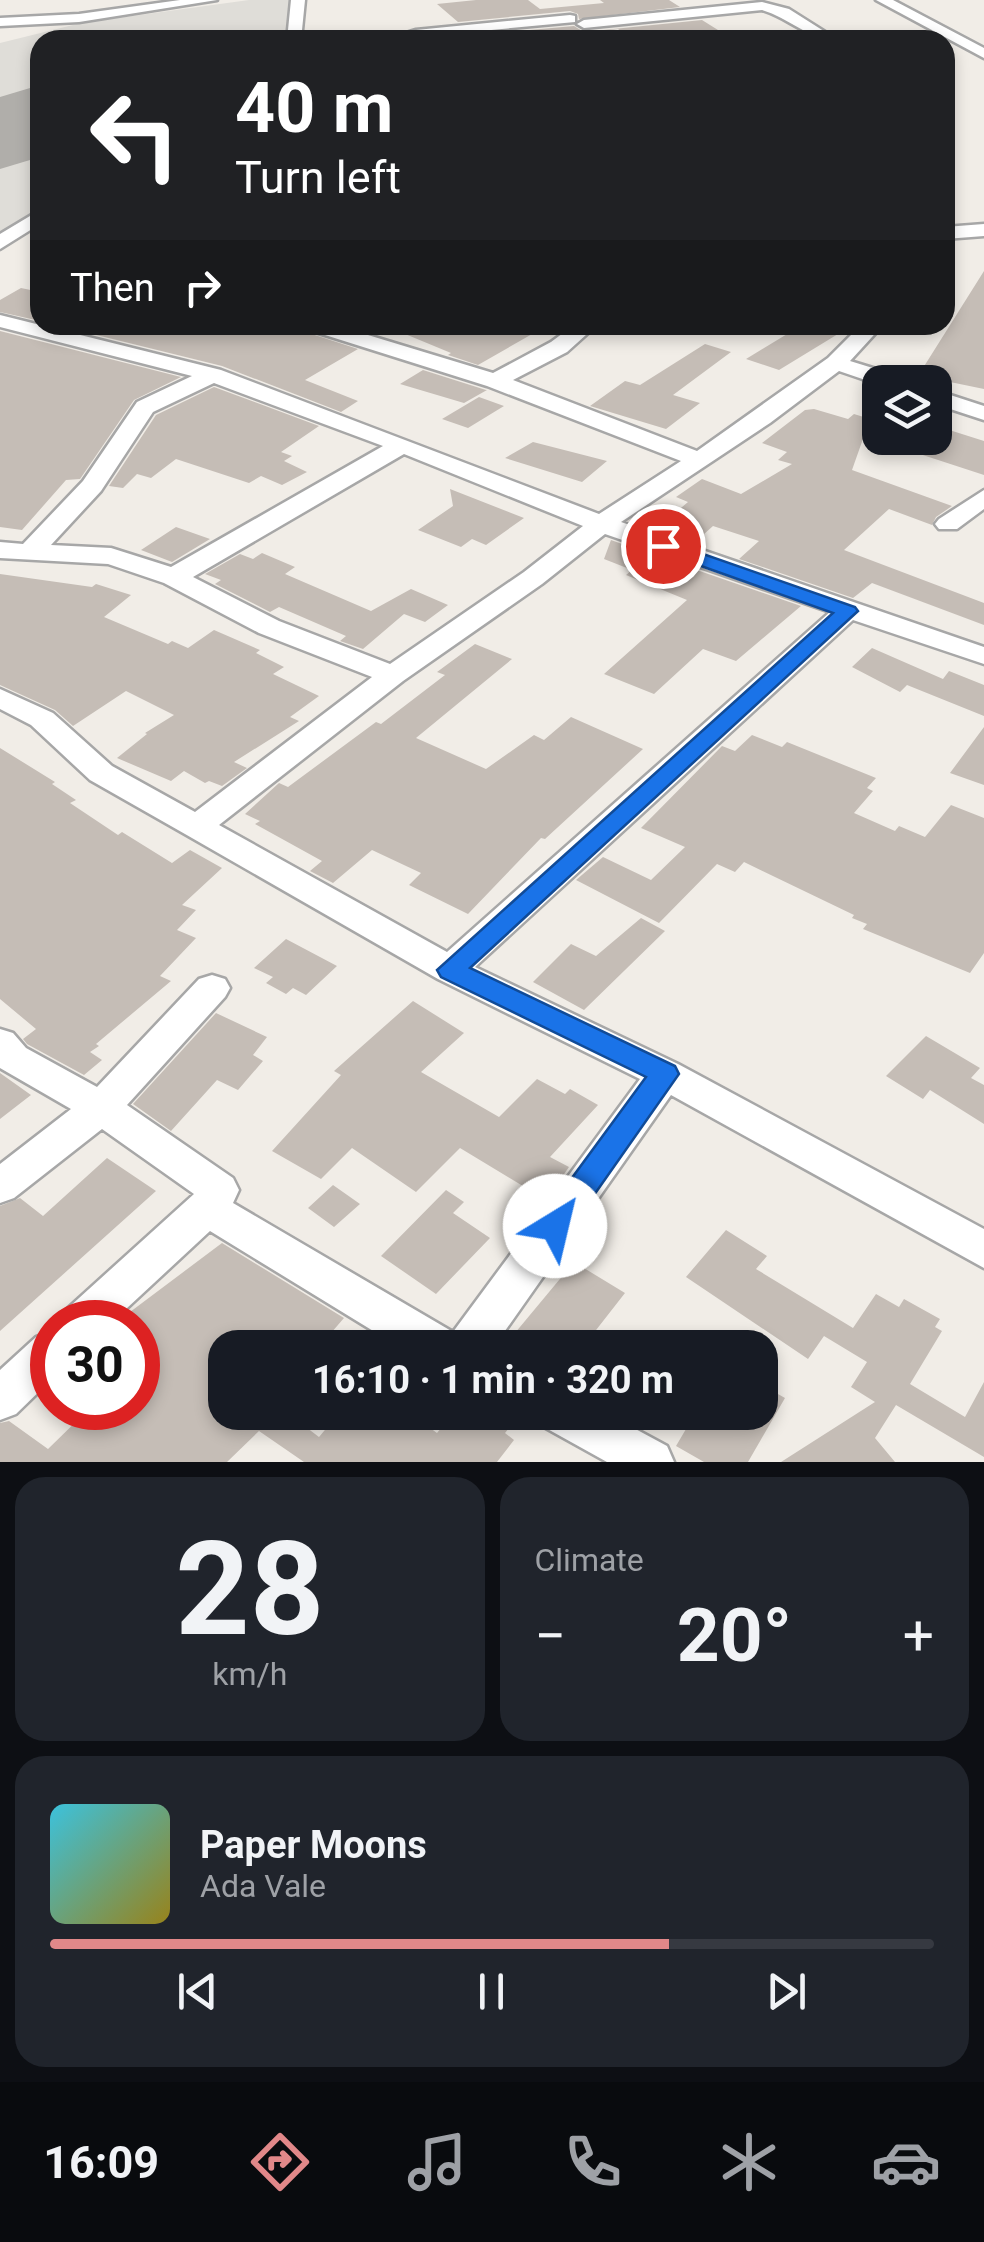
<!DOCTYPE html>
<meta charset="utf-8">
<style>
:root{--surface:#171b24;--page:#20242c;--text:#f1f3f6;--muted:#9ea1a6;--line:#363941;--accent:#e18889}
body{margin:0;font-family:Roboto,sans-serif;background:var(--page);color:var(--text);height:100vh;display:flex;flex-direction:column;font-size:38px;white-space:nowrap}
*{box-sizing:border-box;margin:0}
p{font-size:32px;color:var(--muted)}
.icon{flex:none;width:55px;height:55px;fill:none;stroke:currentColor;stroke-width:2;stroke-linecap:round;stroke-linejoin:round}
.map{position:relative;height:1462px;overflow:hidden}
.side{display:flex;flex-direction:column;gap:15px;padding:15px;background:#0d0f14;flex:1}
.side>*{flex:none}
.guide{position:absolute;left:30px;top:30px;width:925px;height:305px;border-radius:30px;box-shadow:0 5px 15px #0003;background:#202124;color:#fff;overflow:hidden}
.fabs{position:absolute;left:862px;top:365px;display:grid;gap:20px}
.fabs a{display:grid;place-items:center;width:90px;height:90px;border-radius:20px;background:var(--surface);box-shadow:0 5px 15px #0003;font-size:50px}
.speed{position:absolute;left:30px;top:1300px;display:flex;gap:20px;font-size:50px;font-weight:700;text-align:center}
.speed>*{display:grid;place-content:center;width:130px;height:130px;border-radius:50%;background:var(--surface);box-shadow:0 5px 15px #0003;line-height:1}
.speed .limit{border:15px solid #d22;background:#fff;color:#111}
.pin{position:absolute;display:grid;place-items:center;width:85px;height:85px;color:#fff;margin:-42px;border:5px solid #fff;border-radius:50%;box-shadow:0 2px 10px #0007}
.me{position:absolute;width:110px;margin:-55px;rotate:36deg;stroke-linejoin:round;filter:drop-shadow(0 0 8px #0008)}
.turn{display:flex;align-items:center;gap:35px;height:210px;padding:0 40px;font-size:45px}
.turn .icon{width:130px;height:130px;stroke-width:2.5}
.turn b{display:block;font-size:70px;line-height:85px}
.then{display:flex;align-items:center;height:95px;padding:0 40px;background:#0003;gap:20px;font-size:38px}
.big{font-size:75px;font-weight:700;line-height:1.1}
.side .widget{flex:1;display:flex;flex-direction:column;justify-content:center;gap:15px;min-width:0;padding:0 35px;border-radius:30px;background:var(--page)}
.side .dial{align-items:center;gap:0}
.dial b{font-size:130px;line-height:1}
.song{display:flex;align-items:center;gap:30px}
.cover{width:120px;height:120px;border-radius:15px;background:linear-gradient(135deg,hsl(190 70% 55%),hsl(50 70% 35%))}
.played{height:10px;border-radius:5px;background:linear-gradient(90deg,var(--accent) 70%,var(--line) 70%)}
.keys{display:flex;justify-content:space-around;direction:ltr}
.heat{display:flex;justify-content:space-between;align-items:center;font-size:55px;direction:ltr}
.side .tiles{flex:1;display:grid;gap:15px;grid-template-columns:1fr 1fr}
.widget:last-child{grid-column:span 2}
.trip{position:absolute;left:208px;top:1330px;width:570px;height:100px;border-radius:30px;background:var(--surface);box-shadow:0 5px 15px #0003;font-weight:700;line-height:100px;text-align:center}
.tabs{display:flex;height:160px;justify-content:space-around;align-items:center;background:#090b0e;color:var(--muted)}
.tabs .icon{width:70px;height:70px}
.tabs .selected{color:var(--accent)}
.tabs b{font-size:45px;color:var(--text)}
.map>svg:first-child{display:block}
.airport{fill:#dfddd8}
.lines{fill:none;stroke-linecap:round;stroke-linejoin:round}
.runway{fill:#b0aeaa;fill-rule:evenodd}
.building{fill:#c5bdb6}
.street-casing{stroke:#a7a7a7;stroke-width:5}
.street{fill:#fff;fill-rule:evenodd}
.route{fill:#1a73e8;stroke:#114b97;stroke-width:2.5}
</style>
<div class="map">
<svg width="984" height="1462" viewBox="0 0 984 1462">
<rect width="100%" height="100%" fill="#f1ede7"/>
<!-- airport -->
<path class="airport" d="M249,0H294L290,40H40V213L0,240V43L81,23Z"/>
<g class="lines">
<!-- runway -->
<path class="runway" d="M40,85V157L0,169V97Z"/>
</g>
<!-- building -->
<path class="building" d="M476,0H528L540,9L604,3L600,0H669L680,7L579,19L578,14L570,11L458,22L437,4Z
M702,20L726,35L633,40L618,29L557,36L563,40H480L474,35L574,26L584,32Z
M984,271V389L916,375L923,368Z
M21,288L40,292V321L0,312V300Z
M56,325L287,326L358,349L305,380L358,401L341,412L222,366Z
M348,325H548L478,365L448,355L451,353L393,329L382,335Z
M802,325H843L834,332L838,334L779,370L746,359Z
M0,331L181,377L134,400L80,479L66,480L22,530L0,527Z
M705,344L731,352L673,395L700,403L666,429L590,406L625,381L640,385Z
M423,370L486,390H487L464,403L400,384Z
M214,387L319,426L281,452L292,456L284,461L307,472L282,485L261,476L249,483L176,459L151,478L137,474L123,488L109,486L156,415Z
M479,397L504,406L468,428L442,419Z
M814,409L848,419L854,414L870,419L852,470L952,506L936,517L932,525L889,509L844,550L984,603V625L872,583L853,598L739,559L759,541L713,526L694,543L655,530L688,502L676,497L702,479L741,494L792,464L778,460L787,452L762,443L805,410Z
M943,428L984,441V475L883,442L884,438H935Z
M533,442L607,461L582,482L505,458Z
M450,489L524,518L486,545L472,539L461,547L418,530L453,506Z
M176,527L210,539L172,562L141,550Z
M611,540L633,548L801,606L736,661L703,649L654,694L604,674L687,600L626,575L632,570L604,559Z
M262,553L295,567L285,574L371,611L411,589L448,605L425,622L404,614L363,649L340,641L346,636L279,607L270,612L215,584L221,580L205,574L240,554L253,559Z
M0,574L92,587L96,584L131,595L104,617L168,644L172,641L188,648L214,630L260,650L256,653L284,667L273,674L319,696L290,717L299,721L234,762L247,768L222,786L209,781L205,783L184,771L171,781L117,758L147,734L145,733L174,715L126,691L73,726L55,710L0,685Z
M475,644L512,659L416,738L486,769L534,735L544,740L571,717L643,749L545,839L541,838L468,914L409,885L421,873L372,850L333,883L310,871L322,861L255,824L260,821L245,814L279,783L288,787L376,722L381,724L445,675L437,672Z
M872,648L943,679L949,671L984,685V716L907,685L900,692L852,667Z
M984,727V785L950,773Z
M752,735L782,747L787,742L876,778L867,788L873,791L854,813L895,831L899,826L925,837L951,805L984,818V953L970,973L863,929L867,924L852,918L854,915L744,862L735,872L717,864L659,923L576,880L603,857L651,880L685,847L641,828L722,746L735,751Z
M0,748L55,782L52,784L76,800L70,803L118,835L122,832L172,863L190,850L222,868L182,905L196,910L177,930L196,938L160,976L171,981L96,1044L99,1046L90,1052L102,1060L84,1075L27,1044L23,1039L36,1029L0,999Z
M641,918L665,931L584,1010L533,982L571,944L596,956Z
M286,939L337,966L306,995L293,988L286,994L266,983L273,977L254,968Z
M413,1001L464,1033L421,1072L499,1117L537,1079L565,1094L570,1089L598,1105L550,1157L569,1167L546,1200L460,1148L416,1192L352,1148L321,1179L272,1151L341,1075L334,1071Z
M216,1013L267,1037L253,1055L263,1061L238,1090L217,1080L171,1131L133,1104Z
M926,1036L980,1068L971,1078L984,1085V1124L930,1090L923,1099L886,1076Z
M0,1073L31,1095L0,1119Z
M107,1158L156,1191L0,1331V1206L20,1198L43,1216Z
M333,1185L360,1204L334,1227L308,1208Z
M446,1190L464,1202L453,1213L490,1238L436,1294L381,1256Z
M726,1230L767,1256L756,1269L853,1328L876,1294L899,1307L904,1299L940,1319L935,1327L942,1331L910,1384L965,1417L984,1382V1457L896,1405L875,1438L895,1462H781L875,1402L851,1387L867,1362L824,1336L808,1359L686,1277Z
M222,1243L344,1318L318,1348H292L279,1337L269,1348H225V1412H286L319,1437L340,1412H408L437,1433L454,1412H487L509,1428L505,1433L514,1440L497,1462H304L259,1431L227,1462H0V1423L9,1421L48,1449L90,1408H138V1322H126L122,1318Z
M574,1262L625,1293L582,1348H522L510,1339Z
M760,1384L785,1398L748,1462H704L676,1446L696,1412H760Z"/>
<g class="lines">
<defs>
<path id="street" d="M180,0H217L79,22L0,26V18L79,14Z
M291,0H305L301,40H287Z
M876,0H893L984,48V58Z
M762,2L789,9L838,40C809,40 789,18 762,10L584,28L577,24L584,20Z
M570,15L575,16V22L384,40L416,30Z
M40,210V224L0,249V234Z
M984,224V236L945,239V227Z
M0,315L221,370L599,514L681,461L487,386L306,329L303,325H335L493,373L551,342L574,325H597L567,352L513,380L697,451L828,358L861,325H883L850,361L902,377L905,382L880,385L839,371L770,423L621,522L984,647V664L853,620L475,967L678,1064L984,1229V1268L671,1095L493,1348H401L210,1231L112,1322H62L68,1308L194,1194L102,1129L14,1198L0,1203V1164L71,1109L0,1068V1029L13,1033L26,1048L97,1087L199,979L212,975L225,979L230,988L225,997L127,1105L233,1178L239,1190L233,1203L453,1332L640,1079L438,979L185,834L90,780L31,725L0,709V689L53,713L112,766L195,812L372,677L259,633L164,583L108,564L0,558V542L23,544L83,481L137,402L192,376L0,327ZM214,383L383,446L171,567L111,548L51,545L101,491L153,412ZM404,454L583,526L524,572L390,664L279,621L193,577ZM605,534L830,612L447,952L219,825L403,681L542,584Z
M935,390L984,406V420L935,404Z
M984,490V509L957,529H939L935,524L939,519Z
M52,1331V1379L16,1414L0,1420V1370L36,1337Z
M538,1412H604L667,1446L674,1462H607L544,1427Z"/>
</defs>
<!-- street casing -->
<use href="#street" class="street-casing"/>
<!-- street -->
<use href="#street" class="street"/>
</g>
<!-- route -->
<path class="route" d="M663,540L855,607L858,611L470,968L675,1066L679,1074L566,1235L555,1239L544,1235L539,1226L544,1216L646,1077L441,977L437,970L833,613L656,550V542Z"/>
</svg>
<div class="fabs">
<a><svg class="icon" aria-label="layers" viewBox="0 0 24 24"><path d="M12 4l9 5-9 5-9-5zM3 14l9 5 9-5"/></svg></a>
</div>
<div class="speed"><div class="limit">30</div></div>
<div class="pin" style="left:663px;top:546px;background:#d93025"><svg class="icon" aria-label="arrive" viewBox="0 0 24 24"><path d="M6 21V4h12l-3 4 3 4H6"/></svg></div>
<svg class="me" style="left:555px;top:1226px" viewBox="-20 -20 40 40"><circle r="19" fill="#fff"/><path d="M0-13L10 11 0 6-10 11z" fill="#1a73e8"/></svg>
<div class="trip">16:10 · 1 min · 320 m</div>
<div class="guide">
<div class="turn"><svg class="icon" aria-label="left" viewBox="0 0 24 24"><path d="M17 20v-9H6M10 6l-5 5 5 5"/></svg><div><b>40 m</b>Turn left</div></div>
<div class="then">Then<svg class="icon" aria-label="right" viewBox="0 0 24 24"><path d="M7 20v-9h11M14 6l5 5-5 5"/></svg></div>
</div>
</div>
<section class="side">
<div class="tiles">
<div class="widget dial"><b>28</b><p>km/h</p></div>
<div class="widget"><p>Climate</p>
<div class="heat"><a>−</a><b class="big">20°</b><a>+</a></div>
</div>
<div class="widget">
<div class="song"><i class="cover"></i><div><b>Paper Moons</b><p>Ada Vale</p></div></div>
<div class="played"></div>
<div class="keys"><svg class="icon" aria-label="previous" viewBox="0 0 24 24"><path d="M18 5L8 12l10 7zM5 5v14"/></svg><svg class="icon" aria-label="pause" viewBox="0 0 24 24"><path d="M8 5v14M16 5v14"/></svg><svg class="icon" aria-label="next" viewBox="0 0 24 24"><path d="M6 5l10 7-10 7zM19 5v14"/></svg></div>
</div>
</div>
</section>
<nav class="tabs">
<b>16:09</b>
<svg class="icon selected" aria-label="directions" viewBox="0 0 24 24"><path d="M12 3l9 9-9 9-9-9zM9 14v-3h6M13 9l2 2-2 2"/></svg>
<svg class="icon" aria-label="music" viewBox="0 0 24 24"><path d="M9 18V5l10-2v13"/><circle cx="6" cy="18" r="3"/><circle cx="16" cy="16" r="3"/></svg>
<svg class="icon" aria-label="phone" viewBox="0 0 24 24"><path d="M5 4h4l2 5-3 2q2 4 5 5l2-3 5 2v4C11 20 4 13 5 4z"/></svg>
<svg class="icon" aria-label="climate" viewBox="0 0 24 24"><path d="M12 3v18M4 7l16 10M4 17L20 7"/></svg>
<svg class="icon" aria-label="car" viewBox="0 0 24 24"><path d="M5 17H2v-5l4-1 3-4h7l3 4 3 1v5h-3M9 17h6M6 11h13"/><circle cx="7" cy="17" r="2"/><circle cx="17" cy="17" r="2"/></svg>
</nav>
